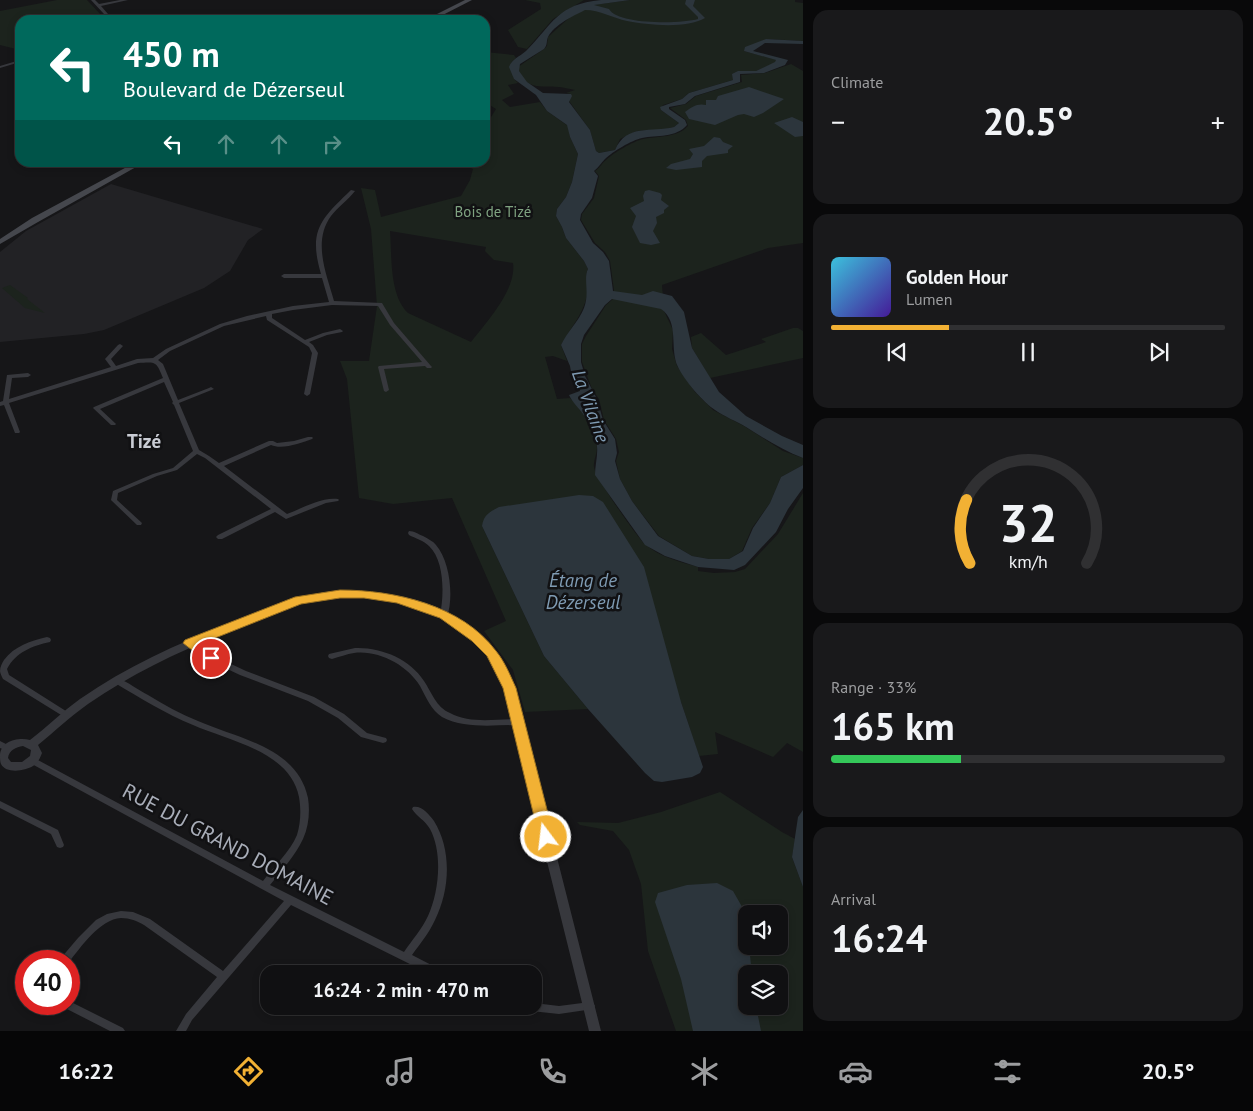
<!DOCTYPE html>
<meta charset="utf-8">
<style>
:root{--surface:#101012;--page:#19191b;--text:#f1f3f6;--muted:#9c9d9f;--line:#303032;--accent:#f2b134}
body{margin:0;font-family:"PT Sans",sans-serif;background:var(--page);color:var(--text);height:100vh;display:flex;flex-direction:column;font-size:19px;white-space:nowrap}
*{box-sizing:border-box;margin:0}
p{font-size:16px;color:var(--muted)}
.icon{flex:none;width:28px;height:28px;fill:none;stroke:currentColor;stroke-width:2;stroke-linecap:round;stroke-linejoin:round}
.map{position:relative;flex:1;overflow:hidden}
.drawer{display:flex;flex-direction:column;gap:10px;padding:10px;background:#09090a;width:450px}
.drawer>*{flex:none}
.guide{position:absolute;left:15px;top:15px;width:475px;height:152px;border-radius:15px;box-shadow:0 2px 8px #0003,0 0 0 1px var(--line);background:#00695c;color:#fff;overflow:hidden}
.fabs{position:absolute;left:738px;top:905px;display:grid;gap:10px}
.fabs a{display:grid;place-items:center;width:50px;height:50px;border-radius:10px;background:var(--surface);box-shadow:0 2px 8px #0003,0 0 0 1px var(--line);font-size:25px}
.speed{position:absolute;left:15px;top:950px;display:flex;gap:10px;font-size:25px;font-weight:700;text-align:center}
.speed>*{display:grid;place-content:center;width:65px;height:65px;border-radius:50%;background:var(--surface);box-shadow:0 2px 8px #0003,0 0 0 1px var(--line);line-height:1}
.speed .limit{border:8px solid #d22;background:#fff;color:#111}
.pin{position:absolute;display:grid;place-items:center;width:42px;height:42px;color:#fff;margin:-21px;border:2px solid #fff;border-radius:50%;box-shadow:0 1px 5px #0007}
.me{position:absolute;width:55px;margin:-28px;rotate:345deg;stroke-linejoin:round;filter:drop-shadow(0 0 4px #0008)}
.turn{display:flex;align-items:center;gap:18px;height:105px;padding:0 25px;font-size:22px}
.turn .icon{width:65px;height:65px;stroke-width:2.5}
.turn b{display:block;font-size:35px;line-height:42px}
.lanes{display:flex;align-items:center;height:48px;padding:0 25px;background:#0003;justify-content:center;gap:25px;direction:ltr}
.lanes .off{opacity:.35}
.big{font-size:38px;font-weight:600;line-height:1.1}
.drawer .widget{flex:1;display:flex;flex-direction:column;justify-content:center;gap:8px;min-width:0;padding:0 18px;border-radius:15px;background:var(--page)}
.drawer .dial{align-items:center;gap:0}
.dial svg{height:130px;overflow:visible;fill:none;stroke:var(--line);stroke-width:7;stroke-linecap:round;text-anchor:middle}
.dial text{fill:var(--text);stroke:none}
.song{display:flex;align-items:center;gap:15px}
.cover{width:60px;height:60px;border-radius:8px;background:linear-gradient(135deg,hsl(190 70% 55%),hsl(260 70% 35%))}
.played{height:5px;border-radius:2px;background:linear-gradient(90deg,var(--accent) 30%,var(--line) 30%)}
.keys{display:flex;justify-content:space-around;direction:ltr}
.heat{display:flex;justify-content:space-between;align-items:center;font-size:28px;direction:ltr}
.charge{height:8px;border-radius:4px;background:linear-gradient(90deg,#34c759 33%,var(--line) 0)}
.trip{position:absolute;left:260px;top:965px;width:282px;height:50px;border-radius:15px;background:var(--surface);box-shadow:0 2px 8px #0003,0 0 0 1px var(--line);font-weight:600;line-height:50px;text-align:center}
.tabs{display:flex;height:80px;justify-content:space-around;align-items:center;background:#060607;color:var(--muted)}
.tabs .icon{width:35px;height:35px}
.tabs .active{color:var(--accent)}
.tabs b{font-size:22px;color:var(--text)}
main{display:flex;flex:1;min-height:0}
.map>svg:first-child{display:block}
.built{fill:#222225}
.green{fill:#1c231d;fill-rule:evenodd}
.water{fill:#2c353c}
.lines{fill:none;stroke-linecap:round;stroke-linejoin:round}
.minor{fill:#37383d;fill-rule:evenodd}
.tertiary{fill:#37383d;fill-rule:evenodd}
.secondary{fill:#45474d;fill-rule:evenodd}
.route{fill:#f2b134;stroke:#9d7322}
.labels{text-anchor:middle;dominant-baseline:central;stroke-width:5;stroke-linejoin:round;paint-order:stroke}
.far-park-label{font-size:15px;fill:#7fa381;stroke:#111113}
.water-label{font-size:19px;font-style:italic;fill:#7f9bb3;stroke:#111113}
.neighbourhood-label{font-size:19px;font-weight:bold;fill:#c9ccd4;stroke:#111113}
.near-street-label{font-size:21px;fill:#a8adb8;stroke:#111113}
</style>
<main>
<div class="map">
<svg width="803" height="1031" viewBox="0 0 803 1031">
<rect width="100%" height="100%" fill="#161618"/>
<!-- built -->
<path class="built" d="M111,184L263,229L248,240L230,271L204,288L104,330L84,334L0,342V252L26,231Z"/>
<!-- green -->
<path class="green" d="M57,0H87L102,16L101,20H20V50L0,45V11Z
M525,0H584L553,19L527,49L518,47L508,30L541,9L540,3Z
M630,0H795V2L803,3V41L766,39L744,51L777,60L775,63L756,71H738L733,80L689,93L682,99L663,105L661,110L679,123L674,127L664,130L637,131L620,139L615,150L599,153L596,151L590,130L569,101L571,94L566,93L575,90C569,89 563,87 558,87C542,86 522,90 518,67L544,49L547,46L548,37L570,17L592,5Z
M485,52L514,55L516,58L511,63L514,79L518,83L508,85L514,94L502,100L510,107L540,102L547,111L568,126L570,137L578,154L572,182L566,197L557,209L556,216L562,227L566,238L584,261L588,269C584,278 590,286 587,296C583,314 570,329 561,345L567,361L553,356L545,357L557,399L570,398C582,410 597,430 597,448C597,454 593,461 594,467C595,477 636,536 645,544C659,557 681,562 698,567V571L714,573L735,572L745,569L778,534L803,493V752L787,743L773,757L715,732L718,754L699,756L681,702L482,526L544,656L588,709L525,712L513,670L484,631L506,621L452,498L393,504L359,498L347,379L340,361H369L377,306L371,229L361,188L375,190L381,217L461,196L470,180L473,169L461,163L485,162V127L496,109L485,102ZM390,231L486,247L485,251L494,260L513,263C517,289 486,323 471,342L408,313C389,295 392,256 390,231Z
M791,64L803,71V243L768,248L662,285L664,311L673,330L672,349L677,366L695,392L713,410L744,426L783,451L803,458V465L781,477L770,503L752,528L742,551L729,559H709L692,556L659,536L632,501L620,479L616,461L619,452L616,439L604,420L599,399L592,389L582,362V344L586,336L606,305L613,299L614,290L610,261L605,252L595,243L581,220L582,214L594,198L599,176L595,171C600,168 601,164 606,160C613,153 634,141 643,139C658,136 677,138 688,126L686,120L670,108L686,104L696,96L742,82L741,75L765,73Z
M10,285L28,298L27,299L45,313L25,308L2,288Z
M793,328H798L803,331V358L710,378L692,348L691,337L701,333L726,355L766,342L761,339Z
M720,792L782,832L795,839L792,857L803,887V1031H676L648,951L641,884L629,850L613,831L580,825L577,822L618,823L661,812ZM746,914H779V946H746ZM746,974H779V1006H746Z"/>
<!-- water -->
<path class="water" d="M601,0H630L594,5L609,9C618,25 681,24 698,19V17L685,4L686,0H695L693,6L705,18C687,29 647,25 627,21C613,18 600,10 585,10C573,16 554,25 548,37C546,42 548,44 544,49L520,64L519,71L527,82L543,93L571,94L572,96L569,102L590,130L596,151L599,153L615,150C627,123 651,133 674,127L679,123L661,110L660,107L682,99L689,93L733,80L732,74L738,71H756L775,62L776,60L744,51L745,47L766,39L803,41V44L765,43L753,51L788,60L785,65L764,73L740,74V82L695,96L685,104L669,107V109L685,120L687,125C676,138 657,135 642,138C632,140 612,152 605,159C601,163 599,167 594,171L598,176L592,198L581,214L580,220L593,243L603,252L609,261L613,291L642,295L653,291L672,296L684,312L692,348L719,392L746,416L782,436L803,445V458C782,450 765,439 746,427C736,421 725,417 715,410C703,402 684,380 678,367C669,349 680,322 661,309L612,299L605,305L584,335L581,344V362L585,376L597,399L603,420L615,439L617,453L615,461L620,479L632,501L658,536L692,556L709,559H729L743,551L753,528L770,503L781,477L803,465V488L788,509L776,532L745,565L734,570L698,567L665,556L645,545L595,475C595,466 598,455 597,447C597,436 589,423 583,414C579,408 572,402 569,395L580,391L579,387L573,382L570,366L561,345C567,332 579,321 584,308C590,292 583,279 588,269L584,261L566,238L562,227L556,216L557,209L566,197L572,182L578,154L570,137L567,125L547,111L536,95L514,79L509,67C512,59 519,57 526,51C553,24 557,4 601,0Z
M749,87L784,99L763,113L754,117L744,114L738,115L715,125L689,119L685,112C692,107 697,103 706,105V100H716L718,96Z
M792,117L803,122V136L795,137L774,123Z
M714,137L720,138L723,142L733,146L728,150V153L707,156L702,161V167L676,170L666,168L671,164L690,159L693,154L689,149L704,146Z
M649,190L660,193L662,195L661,200L669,206L664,210V213L656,217L657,223L653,231L660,243L651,245L640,243L632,227L636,216L630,208L644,201L643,196L645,191Z
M579,495L593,496L603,502L644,567L681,702L703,767L700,773L692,777L662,782L654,781L645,773L588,709L544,656L482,526C484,514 490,512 499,507Z
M803,810V887L792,857L798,817Z
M717,883L733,891L745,912L746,946H749L752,974H746V1006H756L761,1031H693L681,979L655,902L658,893L687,885Z"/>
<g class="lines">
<!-- minor -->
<path class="minor" d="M91,0H95L99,4L120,0H128L101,6L108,14L109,20H105L104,14Z
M20,60V62L0,68V66Z
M351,190L355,191C348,200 338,207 331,216C312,242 327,275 334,301L382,303L394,323L431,366L432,367L431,368H427L425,366L384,369L389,390L386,392L384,391L378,367L379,366L422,362L390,325L378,306L332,305L293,310L272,314V318L305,340L323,333L340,329L343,331L342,332L327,335L309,342L313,345L318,353L310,394L307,396L304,394L312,353L309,347L267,320L266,316L224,326L170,351L158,360L163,364L178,400L209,388L211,387L214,389L179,403L199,450L209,456L219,463L269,441H273L277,443L294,441L308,437H312L313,438L312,439C301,443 282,450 271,445L224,466L287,514C303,508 321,497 338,499L339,500L338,501L326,503L286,519L275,512L222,539H218L216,537L218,535L271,509L205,458L197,454L177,470L157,476L118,493L117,500L142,523L141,525H137L112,501L111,500L113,491L153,474L173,468L193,451L174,405L172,403L173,402L164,382L100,409L115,423L116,424L115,425H111L93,408L94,407L163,378C156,361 156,362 138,363L9,403L20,432L19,433H15L4,405L0,406V402L3,401L7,375L28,373L31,375L28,377L12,378L9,399L111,367L105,359L118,345L120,344L123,346L111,359L116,366L137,359L153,358L166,349L220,324L247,316L293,306L329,302L322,278H284L281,276L284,274H321C308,230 321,219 351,190Z
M409,531C414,531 418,534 423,536C428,539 433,541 436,545C450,561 454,597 447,617H441L440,615C444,596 445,561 429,546C424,541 415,538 409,535L408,533Z
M47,637L50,638L51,640L50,642C32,646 16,652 7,669L9,675L69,713L70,715L69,717L66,718L3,679C2,677 0,673 0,671C0,667 2,663 4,660C14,646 31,641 47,637Z
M190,640L214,656L246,671L314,697L344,714L367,733L386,738L387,740L386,742L383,743L361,737L338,718L308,701L240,675L208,660L187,645L186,643L187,641Z
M355,648C381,647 410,659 424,681C432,693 436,707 450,713C470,724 496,719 518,719L521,720L522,722L521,724L518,725C493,725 465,729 442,717C431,710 426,697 420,686C407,665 379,650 354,653C347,654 339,657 332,659L329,658L328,656L329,654Z
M118,678C128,682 138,690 148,695C164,705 181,714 198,721C239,739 297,747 308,798C310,811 309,826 303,839C295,856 282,870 270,885L404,952C412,940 422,929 428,916C439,892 443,853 430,829C425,820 417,817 412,809L413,807C421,805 429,814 434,821C452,850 450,890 435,920C429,933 420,944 412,955L443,971L445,974H430L291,905L192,1020L186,1031H176L186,1014L217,977L144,925C137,921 130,918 121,918C100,919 81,947 69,962V961H59L61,958L78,938L96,920L107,914L121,911L133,912L150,919L223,971L284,901L30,763L29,761L30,759L33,758L36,759L263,881C274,866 290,852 297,835C301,822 301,809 299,797C290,751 229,741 193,725C166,714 140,698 115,683L114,681L115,679Z
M0,741L10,746L11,748L10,750L7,751L0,748Z
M0,801L58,830L64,845L63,847L60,848L57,847L51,834L0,808Z
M69,1001L123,1028L125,1031H110L63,1007L61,1004H69Z
M590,1002L593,1003L595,1006L593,1009L559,1014L522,1010L519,1009L517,1006H534V1003L559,1006Z"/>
<!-- tertiary -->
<path class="tertiary" d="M333,591C385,589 446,599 484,639C497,653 506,670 514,688L601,1031H589L504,688C497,672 489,656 476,643C432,598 358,589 299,603C273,609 247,623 222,634C176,653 130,675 88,704C71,716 55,731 38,745L42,753C40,758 38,763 33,766C25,771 6,774 1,764C0,762 0,758 0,756C0,741 18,737 30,740C47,727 62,712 80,699C126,667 177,644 228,624C265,609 293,596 333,591ZM23,746L31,750L30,756L22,762H11L8,758C9,750 16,747 23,746Z"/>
<!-- secondary -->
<path class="secondary" d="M465,0H472L433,20H425Z
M136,162H145L38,222L0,244V239L32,218Z"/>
</g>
<!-- route -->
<path class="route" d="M340,590C394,590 462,605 496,651C505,662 510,675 516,688L554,837L551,841L546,843L541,841L539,837L503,688L487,656L472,641L440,618L397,603L364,598H340L301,604L200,644L217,658L215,661H206L183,643L185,640L295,597Z"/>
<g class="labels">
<!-- far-park labels -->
<g class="far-park-label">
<text x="493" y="211">Bois de Tizé</text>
</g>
<!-- water labels -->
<g class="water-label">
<text transform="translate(591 406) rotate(70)">La Vilaine</text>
<text x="583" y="580">Étang de<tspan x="583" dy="22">Dézerseul</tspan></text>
</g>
<!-- neighbourhood labels -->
<g class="neighbourhood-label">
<text x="144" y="441">Tizé</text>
</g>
<!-- near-street labels -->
<g class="near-street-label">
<text transform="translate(228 844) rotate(28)">RUE DU GRAND DOMAINE</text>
</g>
</g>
</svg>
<div class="fabs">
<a><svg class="icon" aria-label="sound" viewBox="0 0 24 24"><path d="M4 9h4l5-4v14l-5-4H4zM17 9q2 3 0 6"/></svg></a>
<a><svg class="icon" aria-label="layers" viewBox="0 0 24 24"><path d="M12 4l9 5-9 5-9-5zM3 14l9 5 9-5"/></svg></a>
</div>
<div class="speed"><div class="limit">40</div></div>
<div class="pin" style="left:211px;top:658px;background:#d93025"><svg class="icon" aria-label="arrive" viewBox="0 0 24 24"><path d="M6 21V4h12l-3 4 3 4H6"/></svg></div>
<svg class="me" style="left:546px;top:837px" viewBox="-20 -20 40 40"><circle r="17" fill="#f2b134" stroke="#fff" stroke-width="3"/><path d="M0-11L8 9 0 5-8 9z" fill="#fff"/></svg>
<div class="trip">16:24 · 2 min · 470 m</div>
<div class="guide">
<div class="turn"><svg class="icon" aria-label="left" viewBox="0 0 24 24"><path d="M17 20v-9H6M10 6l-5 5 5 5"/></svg><div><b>450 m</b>Boulevard de Dézerseul</div></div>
<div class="lanes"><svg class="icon" aria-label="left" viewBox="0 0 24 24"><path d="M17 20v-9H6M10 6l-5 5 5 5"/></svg><svg class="icon off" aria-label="ahead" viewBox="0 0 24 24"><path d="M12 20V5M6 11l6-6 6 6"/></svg><svg class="icon off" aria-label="ahead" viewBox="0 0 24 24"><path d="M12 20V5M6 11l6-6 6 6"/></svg><svg class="icon off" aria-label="right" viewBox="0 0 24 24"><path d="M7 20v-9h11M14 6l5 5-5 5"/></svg></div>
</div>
</div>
<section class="drawer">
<div class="widget"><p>Climate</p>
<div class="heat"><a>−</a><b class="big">20.5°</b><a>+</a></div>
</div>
<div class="widget">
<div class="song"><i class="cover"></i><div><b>Golden Hour</b><p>Lumen</p></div></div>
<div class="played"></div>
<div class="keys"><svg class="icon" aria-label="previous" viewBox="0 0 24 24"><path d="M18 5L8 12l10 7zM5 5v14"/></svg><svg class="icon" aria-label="pause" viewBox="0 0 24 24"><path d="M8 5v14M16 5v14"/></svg><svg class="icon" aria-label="next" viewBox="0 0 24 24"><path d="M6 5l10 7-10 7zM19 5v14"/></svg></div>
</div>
<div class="widget dial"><svg viewBox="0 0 100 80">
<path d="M14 69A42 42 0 1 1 86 69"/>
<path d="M14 69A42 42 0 0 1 12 30" stroke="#f2b134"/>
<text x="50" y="56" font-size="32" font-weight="700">32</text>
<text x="50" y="72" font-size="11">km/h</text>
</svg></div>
<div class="widget"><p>Range · 33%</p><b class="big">165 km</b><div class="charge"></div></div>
<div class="widget"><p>Arrival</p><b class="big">16:24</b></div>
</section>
</main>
<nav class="tabs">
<b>16:22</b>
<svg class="icon active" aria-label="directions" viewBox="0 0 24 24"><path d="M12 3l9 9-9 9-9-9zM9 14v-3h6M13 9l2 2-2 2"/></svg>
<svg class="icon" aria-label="music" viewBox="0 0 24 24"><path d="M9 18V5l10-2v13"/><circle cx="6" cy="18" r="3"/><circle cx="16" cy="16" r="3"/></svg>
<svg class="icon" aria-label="phone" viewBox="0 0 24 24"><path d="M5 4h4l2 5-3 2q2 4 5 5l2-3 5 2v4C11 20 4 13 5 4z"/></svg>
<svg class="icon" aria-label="climate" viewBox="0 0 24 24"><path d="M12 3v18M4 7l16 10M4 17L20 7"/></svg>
<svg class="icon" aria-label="car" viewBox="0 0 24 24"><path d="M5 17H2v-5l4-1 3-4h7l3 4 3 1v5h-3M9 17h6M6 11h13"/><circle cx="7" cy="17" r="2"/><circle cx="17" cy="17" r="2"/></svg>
<svg class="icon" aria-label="filters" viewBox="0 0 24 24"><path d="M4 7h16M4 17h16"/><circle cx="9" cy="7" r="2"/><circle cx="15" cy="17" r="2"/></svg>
<b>20.5°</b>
</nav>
